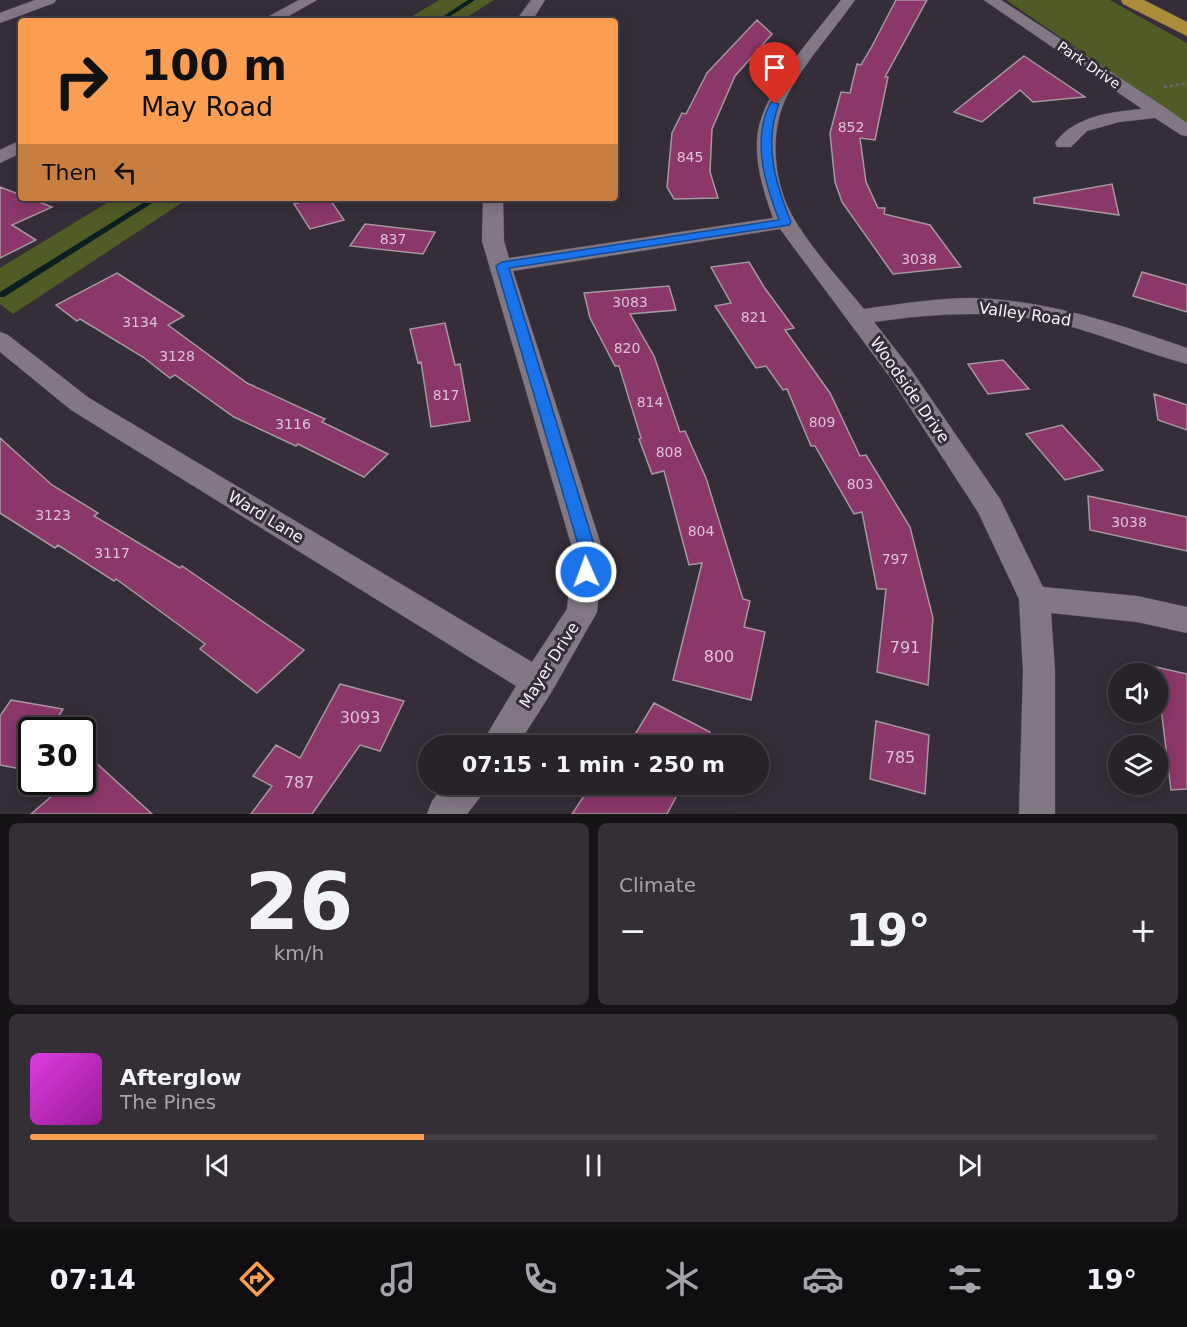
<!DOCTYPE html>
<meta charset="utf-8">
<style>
:root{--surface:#282229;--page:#342f35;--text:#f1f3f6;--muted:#a5a4a8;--line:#443f46;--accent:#fb9e51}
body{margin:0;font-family:"DejaVu Sans",sans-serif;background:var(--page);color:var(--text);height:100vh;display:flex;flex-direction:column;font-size:22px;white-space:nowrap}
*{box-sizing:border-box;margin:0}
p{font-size:20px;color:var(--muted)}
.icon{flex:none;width:33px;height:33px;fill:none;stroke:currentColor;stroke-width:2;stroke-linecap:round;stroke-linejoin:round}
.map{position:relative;height:814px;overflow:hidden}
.sheet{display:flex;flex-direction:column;gap:9px;padding:9px;background:#161317;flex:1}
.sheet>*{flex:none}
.hud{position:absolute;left:18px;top:18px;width:600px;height:183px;border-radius:6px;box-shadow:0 3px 15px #0003,0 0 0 2px var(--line);background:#fb9e51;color:#111;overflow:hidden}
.controls{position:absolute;left:1108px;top:663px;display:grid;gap:12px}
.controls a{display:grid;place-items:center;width:60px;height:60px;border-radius:50%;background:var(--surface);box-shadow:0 3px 15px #0003,0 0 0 2px var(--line);font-size:30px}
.speed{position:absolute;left:18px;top:717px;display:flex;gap:12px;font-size:30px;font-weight:700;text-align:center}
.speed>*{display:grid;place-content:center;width:78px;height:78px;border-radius:50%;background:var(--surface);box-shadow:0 3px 15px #0003,0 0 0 2px var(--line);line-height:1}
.speed .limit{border:3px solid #111;border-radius:9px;background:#fff;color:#111}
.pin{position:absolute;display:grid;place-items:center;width:51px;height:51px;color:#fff;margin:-62px -26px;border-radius:50% 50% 50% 0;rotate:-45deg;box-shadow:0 0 6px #0007}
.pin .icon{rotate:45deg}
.me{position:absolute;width:66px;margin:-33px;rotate:358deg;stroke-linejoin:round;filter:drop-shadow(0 0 4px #0008)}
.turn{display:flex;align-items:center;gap:21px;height:126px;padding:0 24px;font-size:27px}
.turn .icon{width:78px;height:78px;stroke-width:2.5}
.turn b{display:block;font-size:42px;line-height:51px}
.then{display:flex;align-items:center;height:57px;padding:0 24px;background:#0003;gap:12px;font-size:22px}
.big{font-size:45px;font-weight:700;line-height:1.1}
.sheet .tile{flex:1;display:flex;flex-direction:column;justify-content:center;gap:9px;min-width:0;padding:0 21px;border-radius:9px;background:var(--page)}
.sheet .dial{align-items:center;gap:0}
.dial b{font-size:78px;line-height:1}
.song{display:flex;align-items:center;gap:18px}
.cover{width:72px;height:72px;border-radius:9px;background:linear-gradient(135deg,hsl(300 70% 55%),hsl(300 70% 35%))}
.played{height:6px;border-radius:3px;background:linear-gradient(90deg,var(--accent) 35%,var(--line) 35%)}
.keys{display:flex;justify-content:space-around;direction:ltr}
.heat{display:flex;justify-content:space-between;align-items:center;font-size:33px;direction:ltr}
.sheet .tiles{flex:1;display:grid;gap:9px;grid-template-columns:1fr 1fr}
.tile:last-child{grid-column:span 2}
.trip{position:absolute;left:418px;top:735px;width:351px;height:60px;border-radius:30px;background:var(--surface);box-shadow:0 3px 15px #0003,0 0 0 2px var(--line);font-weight:700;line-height:60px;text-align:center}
.dock{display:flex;height:96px;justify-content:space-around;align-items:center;background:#100e10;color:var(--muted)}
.dock .icon{width:42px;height:42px}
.dock .current{color:var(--accent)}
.dock b{font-size:27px;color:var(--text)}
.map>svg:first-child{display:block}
.green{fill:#515b25}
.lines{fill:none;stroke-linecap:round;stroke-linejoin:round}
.stream{fill:#0b1f21;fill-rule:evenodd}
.building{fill:#8b376a;stroke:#a6979f;stroke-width:1.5}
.minor-casing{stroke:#514a52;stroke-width:1}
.motorway-casing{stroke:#514a52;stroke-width:1}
.path{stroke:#736c75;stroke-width:2;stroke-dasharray:3 3;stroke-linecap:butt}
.minor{fill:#827884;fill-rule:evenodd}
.motorway{fill:#ab8c3b;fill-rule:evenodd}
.route{fill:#1a73e8;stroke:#114b97;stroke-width:1.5}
.labels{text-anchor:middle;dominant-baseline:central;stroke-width:6;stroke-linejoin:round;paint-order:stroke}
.far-street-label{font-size:14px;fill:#f7f1f8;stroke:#352d37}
.number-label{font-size:14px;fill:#dcc2d4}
.street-label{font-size:16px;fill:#f7f1f8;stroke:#352d37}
.near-number-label{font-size:16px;fill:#dcc2d4}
</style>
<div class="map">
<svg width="1187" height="814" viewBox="0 0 1187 814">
<rect width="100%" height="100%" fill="#352d37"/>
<!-- green -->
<path class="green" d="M439,0H494L461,21H404Z
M1006,0H1110L1187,43V124Z
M115,198H189L13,314L0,304V268Z"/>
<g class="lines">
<!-- stream -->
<path class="stream" d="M468,0H475L443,21H436Z
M151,198H160L4,297H0V292Z"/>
</g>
<!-- building -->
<path class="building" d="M896,0H927L885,77H888L875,140L860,138L866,182L878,208H885L884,214L930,225L961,267L893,274L842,202L835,182L830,133L841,92L850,93L857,64L861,65L871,48Z
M757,20L772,34L735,76L712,129L710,172L718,198L674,199L667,187L672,133L682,113L686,114L707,73Z
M1024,56L1085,97L1033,102L1020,90L982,122L954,112Z
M1112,184L1119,215L1034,203V198Z
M0,187L21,195V198H29L52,207L12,225L36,240L0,258Z
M316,198H329L344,220L310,229L294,204Z
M365,224L435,232L423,254L350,246Z
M749,262L764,287L794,328L785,330L830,393L860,456L866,455L910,527L933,618L928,685L877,672L886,589H877L862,512L854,514L815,446H811L787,389L783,390L766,366L756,368L715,306L731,303L711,267Z
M1142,272L1187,285V312L1133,296Z
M117,273L184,316L168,325L247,383L325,419L322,422L388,454L364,477L298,444L296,446L234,417L175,375L170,378L143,357L80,319L77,321L56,305Z
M669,286L676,310L630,314L654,356L680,432L685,431L706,478L743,599L750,601L744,627L765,632L751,700L673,680L702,563L689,565L664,471L652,474L639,439L641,438L619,366H615L590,318L584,293Z
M445,323L455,365L460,364L470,421L431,427L421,362L418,363L410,329Z
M1003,360L1029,389L988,394L968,364Z
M1154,394L1187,405V430L1158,420Z
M1062,425L1103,470L1065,480L1026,434Z
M0,438L52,485L98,513L94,516L180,568L182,566L304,650L257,693L200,649L205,644L116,579L114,581L58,545L55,548L0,513Z
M1088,496L1187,517V551L1090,530Z
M1156,667L1187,674V789L1171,790Z
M340,684L404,701L380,751L360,745L312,814H251L272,786L253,776L276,745L300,758Z
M11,700L63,709L50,730H32V771L0,765V716Z
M654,703L710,732L703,746H628Z
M876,721L929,735L925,794L870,779Z
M93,760L152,814H31L68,782H82V769Z
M592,784H683L667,814H572Z"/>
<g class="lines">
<defs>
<path id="minor" d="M35,0H56L54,3L0,23V13Z
M299,0H317L280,21H260Z
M531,0H545L532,21H516Z
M841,0H855C834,30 805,62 788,94C768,131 773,186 796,222C815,253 841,281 864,309C900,304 936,298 973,298C1047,300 1118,324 1187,348V364C1146,353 1106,336 1065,325C1000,309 939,313 874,322L910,368L1000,499L1043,587L1137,596L1187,607V633L1137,622L1051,613L1055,671V814H1019L1023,671L1019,599L978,512L892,380L780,229L513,271L603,551L597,612L551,693L517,746H480L516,686L71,410L0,352V332L8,335L89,398L532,662L567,609L573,551L482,241L483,198H503L504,241L509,258L773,218C764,193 756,168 757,141C758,95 813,37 841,0Z
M984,0H1001L1166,108L1187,123V136L1181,135L1155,118L1119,122L1087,131L1071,147H1057L1055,143C1074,116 1111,112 1142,109Z
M21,140V153L0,163V150Z
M445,784H486L481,796L467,814H427L432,801Z"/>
<path id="motorway" d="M1121,0H1144L1187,22V36L1123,4Z"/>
</defs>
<!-- minor casing -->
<use href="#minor" class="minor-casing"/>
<!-- motorway casing -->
<use href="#motorway" class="motorway-casing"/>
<!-- path -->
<path class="path" d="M1164,87L1187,83"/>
<!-- minor -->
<use href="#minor" class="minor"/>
<!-- motorway -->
<use href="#motorway" class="motorway"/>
</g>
<!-- route -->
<path class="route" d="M771,102L779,104C763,144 776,185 791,222L789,225L509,268L596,551L592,576L586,578L581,576L578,572L580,551L496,266L502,262L779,220C765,184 751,139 771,102Z"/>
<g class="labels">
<!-- far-street labels -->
<g class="far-street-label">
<text transform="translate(1089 65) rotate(34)">Park Drive</text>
</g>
<!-- number labels -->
<g class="number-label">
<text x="851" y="127">852</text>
<text x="690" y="157">845</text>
<text x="393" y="239">837</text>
<text x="919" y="259">3038</text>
<text x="630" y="302">3083</text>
<text x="754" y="317">821</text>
<text x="140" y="322">3134</text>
<text x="627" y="348">820</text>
<text x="177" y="356">3128</text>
<text x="446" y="395">817</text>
<text x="650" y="402">814</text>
<text x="822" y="422">809</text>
<text x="293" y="424">3116</text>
<text x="669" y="452">808</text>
<text x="860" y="484">803</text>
<text x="53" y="515">3123</text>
<text x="1129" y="522">3038</text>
<text x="701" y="531">804</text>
<text x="112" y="553">3117</text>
<text x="895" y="559">797</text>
</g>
<!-- street labels -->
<g class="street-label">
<text transform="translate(1025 314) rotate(8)">Valley Road</text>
<text transform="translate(910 390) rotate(55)">Woodside Drive</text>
<text transform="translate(266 517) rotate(31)">Ward Lane</text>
<text transform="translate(549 665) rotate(-58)">Mayer Drive</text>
</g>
<!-- near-number labels -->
<g class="near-number-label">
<text x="905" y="647">791</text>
<text x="719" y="656">800</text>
<text x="360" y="717">3093</text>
<text x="900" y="757">785</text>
<text x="299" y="782">787</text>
</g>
</g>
</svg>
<div class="controls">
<a><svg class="icon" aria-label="sound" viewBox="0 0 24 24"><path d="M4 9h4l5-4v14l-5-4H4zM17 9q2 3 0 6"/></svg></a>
<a><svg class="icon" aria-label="layers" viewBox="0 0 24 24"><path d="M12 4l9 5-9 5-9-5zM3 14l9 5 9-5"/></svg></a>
</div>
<div class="speed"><div class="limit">30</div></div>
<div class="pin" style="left:775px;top:104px;background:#d93025"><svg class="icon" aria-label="arrive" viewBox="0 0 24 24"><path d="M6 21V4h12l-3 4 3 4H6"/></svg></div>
<svg class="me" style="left:586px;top:572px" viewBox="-20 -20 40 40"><circle r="17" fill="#1a73e8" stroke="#fff" stroke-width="3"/><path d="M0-11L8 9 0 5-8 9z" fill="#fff"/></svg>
<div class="trip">07:15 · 1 min · 250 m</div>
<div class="hud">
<div class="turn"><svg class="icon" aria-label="right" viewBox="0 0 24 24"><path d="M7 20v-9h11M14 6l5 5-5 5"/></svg><div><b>100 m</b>May Road</div></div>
<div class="then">Then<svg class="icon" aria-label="left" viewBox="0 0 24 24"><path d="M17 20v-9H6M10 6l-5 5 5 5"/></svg></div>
</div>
</div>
<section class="sheet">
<div class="tiles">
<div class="tile dial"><b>26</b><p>km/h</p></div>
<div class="tile"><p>Climate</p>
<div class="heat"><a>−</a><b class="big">19°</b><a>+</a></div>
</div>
<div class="tile">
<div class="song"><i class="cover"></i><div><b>Afterglow</b><p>The Pines</p></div></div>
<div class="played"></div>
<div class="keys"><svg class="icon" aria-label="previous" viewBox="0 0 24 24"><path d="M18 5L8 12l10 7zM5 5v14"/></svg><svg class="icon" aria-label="pause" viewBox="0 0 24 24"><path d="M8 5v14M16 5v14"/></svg><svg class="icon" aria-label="next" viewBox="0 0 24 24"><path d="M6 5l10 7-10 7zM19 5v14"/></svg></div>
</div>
</div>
</section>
<nav class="dock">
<b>07:14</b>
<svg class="icon current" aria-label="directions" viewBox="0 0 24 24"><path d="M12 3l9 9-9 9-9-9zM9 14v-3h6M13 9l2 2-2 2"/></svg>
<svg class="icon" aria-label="music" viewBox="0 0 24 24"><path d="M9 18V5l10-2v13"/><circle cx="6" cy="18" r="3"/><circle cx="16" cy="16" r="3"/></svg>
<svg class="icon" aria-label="phone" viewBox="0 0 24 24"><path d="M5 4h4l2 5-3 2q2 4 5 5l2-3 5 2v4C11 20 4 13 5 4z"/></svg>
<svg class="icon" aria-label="climate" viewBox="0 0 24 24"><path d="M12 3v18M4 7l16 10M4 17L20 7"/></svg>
<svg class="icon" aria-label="car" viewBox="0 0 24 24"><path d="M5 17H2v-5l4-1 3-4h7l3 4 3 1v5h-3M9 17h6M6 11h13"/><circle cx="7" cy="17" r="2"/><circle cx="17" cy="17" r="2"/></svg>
<svg class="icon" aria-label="filters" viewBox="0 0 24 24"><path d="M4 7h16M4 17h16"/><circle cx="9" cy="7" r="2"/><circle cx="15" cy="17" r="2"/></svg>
<b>19°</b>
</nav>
